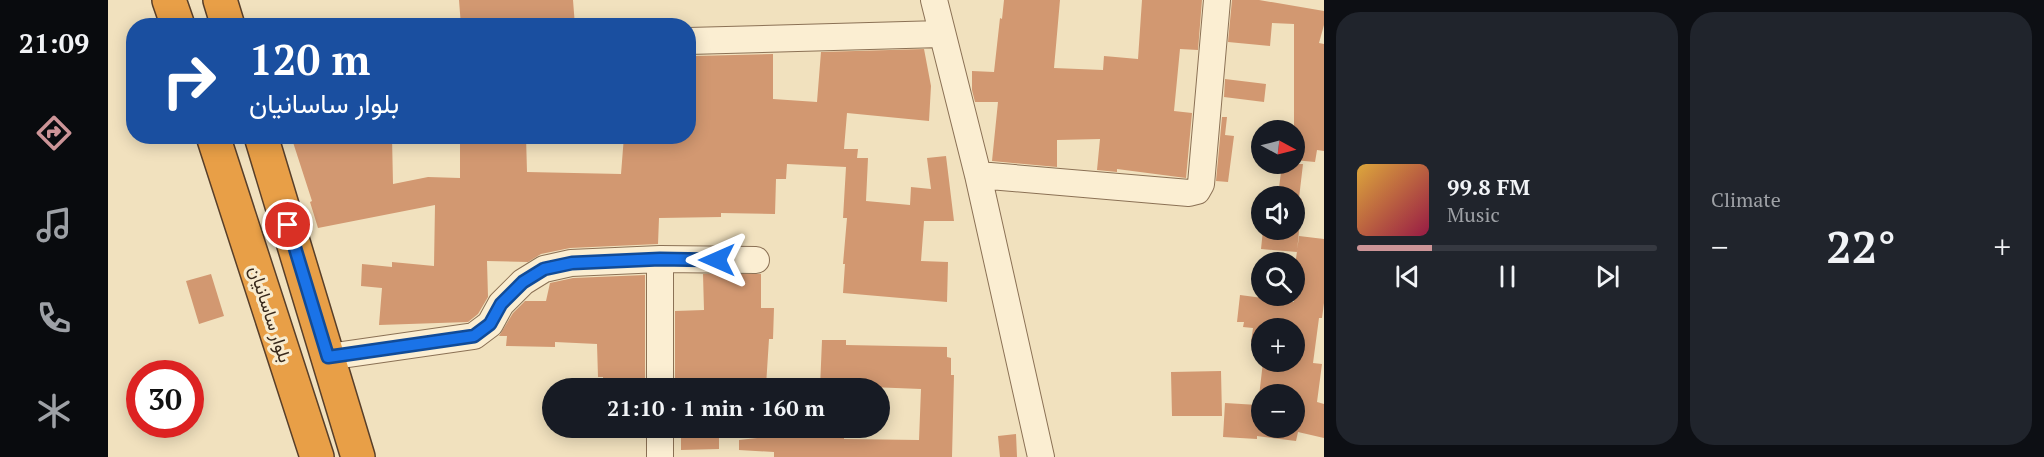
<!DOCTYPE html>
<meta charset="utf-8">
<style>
:root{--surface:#171b24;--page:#20242c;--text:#f1f3f6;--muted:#9ea1a6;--line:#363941;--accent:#cc9497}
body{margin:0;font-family:"PT Serif",Vazirmatn,serif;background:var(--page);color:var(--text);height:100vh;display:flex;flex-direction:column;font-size:22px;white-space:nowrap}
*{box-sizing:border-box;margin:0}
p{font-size:20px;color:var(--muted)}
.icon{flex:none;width:33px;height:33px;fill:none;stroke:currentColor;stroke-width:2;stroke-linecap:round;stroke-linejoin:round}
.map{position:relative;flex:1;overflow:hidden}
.panel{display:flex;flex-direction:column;gap:12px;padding:12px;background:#0d0f14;width:720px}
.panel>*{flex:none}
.hud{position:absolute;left:18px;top:18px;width:570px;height:126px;border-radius:24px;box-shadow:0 3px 15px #0003;background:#1a4fa0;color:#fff;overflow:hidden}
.needle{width:39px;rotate:97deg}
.fabs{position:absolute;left:1143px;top:120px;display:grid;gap:12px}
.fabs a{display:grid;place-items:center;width:54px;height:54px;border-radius:50%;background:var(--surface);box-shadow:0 3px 15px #0003;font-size:30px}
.speed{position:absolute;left:18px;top:360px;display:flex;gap:12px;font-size:30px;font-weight:700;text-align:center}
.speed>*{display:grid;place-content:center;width:78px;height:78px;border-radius:50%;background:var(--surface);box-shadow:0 3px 15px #0003;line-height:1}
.speed .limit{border:9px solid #d22;background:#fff;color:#111}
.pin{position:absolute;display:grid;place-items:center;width:51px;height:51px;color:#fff;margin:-26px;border:3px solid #fff;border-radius:50%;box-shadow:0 2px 6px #0007}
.me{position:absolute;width:66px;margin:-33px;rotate:270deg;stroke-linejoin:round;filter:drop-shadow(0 0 4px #0008)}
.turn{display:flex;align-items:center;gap:21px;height:126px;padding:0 24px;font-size:27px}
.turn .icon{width:78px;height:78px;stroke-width:2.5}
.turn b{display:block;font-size:42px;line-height:51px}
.big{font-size:45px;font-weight:700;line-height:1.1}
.panel .widget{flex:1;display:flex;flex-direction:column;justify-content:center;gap:9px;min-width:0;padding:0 21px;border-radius:24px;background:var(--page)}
.song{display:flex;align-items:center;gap:18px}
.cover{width:72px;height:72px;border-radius:9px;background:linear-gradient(135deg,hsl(40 70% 55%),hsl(340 70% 35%))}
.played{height:6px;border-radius:3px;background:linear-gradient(90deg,var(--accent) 25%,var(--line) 25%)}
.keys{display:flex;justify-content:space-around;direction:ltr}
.heat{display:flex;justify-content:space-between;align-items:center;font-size:33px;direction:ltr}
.panel .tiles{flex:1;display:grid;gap:12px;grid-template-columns:repeat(2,1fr)}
.trip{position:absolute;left:434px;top:378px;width:348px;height:60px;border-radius:30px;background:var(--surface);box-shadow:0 3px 15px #0003;font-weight:700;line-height:60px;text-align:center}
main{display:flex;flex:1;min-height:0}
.dock{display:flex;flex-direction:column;width:108px;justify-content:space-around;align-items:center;background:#090b0e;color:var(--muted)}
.dock .icon{width:42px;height:42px}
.dock .selected{color:var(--accent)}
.dock b{font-size:27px;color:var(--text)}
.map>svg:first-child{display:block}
.building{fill:#d29871;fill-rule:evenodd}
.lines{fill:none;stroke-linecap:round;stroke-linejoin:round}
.minor-casing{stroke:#8b7155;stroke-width:28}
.highway-casing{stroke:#583f2a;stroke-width:36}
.minor{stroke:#fbeed2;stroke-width:26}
.highway{stroke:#e89f47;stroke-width:33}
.route-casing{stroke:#114b97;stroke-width:15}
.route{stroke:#1a73e8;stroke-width:10}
.labels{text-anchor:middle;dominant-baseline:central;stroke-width:6;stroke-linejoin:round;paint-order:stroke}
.street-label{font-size:18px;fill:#39291b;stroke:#f8ebce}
</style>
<main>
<nav class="dock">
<b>21:09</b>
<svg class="icon selected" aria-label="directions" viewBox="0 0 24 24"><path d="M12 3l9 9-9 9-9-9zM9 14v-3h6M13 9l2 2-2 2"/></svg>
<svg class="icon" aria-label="music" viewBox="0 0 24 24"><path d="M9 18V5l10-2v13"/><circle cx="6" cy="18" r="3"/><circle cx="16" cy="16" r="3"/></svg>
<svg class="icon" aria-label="phone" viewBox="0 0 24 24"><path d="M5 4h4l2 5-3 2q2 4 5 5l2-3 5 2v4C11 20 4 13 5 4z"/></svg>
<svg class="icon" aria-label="climate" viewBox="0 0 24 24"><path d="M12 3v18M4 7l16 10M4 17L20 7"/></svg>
</nav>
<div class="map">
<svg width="1216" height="457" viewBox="0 0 1216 457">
<rect width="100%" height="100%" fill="#f1e1be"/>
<!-- building -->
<path class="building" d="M351,0H465L467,26H353Z
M896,0H952L946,68L995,70L996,56L1030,59L1034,0H1094L1090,50L1072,49L1066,111L1084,113L1078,178L1009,169V172L989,170L992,139L949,140V167L884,161L890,102H867L864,90V71L886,72L892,18L894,19Z
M1124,0H1151L1216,11V25L1211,43L1216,44V151L1209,150L1207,162L1186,160V24L1164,23L1162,46L1120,42Z
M816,49L823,86L821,121L739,113L736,149H750L749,158H760L758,201L802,205L803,187L823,189L819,158L838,156L846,221H816L813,261L840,262L839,302L735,293L737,264H735L739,218H735L738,167L679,164L678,179H668L667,214L613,213V217L551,218L550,244L462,248L433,254L420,262L379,261L380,297L370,314L360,322L271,325L274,288L253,286L254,264L284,267V262L326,266L327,205L210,228L202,202L204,201L183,136L284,137L285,184L320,177L352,178V136H418L419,172L513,174L516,136H580V113H583L587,56L665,54V99L709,102L713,52Z
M1117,79L1158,84L1156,102L1116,97Z
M1114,117H1119L1117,135L1126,136L1120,182L1108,181Z
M1174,164H1195L1191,198L1194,199L1189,252L1153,249L1155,230H1186V196H1158H1170Z
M1191,236L1216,239V303L1214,318H1211L1205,363L1214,364L1209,402L1216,404V438L1190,432L1188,441L1149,436V439L1115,437L1117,403L1150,405L1155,362H1186V328H1154V344L1143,342L1145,328L1135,327L1136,322H1129L1132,295L1186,302V274ZM1154,394H1186V428H1154Z
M103,274L116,316L91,324L78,281Z
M595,274H653V308H666L665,339H661L658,386L647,385L646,388H567V311L596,310Z
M537,275V388H495V377H490L489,344L447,342V347L398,346L399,336H391L405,313L417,301H438L442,283L465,278Z
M714,340H738V345L839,347V357L843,358V375H846L844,457H666V452L631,450V440L711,431V428H736V439L811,440L813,389L737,386V388H712Z
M1113,371L1114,416H1064L1063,372Z
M573,428H611V449L573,450Z
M908,434L909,457H892L890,436Z"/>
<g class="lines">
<defs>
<path id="minor" d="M826,0L870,175L933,457
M580,41L833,34
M870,175L1081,193L1089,191L1093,184L1109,0
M552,259V388
M220,357L366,336L382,324L393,304L415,282L436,269L463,263L552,259L648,260
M552,428V457"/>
<path id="highway" d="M61,0L70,26
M112,0L120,26
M105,136L209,457
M153,136L250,457"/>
</defs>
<!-- minor casing -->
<use href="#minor" class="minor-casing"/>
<!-- highway casing -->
<use href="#highway" class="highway-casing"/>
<!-- minor -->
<use href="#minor" class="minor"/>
<!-- highway -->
<use href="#highway" class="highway"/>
</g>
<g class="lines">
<defs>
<path id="route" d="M180,225L220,357L366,336L382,324L393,304L415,282L436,269L464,263L552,259L609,260"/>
</defs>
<!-- route casing -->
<use href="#route" class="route-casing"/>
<!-- route -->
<use href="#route" class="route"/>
</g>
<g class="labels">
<!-- street labels -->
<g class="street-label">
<text transform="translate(163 314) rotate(72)">بلوار ساسانیان</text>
</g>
</g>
</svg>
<div class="fabs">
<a><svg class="needle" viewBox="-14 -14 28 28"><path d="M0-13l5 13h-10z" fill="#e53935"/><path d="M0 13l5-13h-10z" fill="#9ea1a6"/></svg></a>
<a><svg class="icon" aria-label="sound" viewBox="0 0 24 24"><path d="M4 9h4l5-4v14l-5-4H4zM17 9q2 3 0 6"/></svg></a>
<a><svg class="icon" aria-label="search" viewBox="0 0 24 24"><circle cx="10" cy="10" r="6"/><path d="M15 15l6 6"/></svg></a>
<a>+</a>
<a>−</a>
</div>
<div class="speed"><div class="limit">30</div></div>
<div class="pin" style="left:180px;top:225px;background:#d93025"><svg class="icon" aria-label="arrive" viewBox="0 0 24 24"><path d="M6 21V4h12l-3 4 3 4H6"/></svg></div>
<svg class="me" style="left:609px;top:260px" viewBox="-20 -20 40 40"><path d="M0-17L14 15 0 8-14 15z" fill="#1a73e8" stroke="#fff" stroke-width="4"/></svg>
<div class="trip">21:10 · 1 min · 160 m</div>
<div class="hud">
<div class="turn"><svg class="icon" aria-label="right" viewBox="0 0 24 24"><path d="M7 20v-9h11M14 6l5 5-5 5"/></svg><div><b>120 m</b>بلوار ساسانیان</div></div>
</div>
</div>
<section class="panel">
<div class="tiles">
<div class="widget">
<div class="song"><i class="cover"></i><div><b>99.8 FM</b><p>Music</p></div></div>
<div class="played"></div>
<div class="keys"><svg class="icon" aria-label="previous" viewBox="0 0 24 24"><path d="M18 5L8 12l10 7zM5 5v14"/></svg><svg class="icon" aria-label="pause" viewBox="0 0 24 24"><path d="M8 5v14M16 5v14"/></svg><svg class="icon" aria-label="next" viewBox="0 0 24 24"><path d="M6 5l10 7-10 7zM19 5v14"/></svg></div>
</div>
<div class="widget"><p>Climate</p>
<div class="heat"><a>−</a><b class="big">22°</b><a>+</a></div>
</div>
</div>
</section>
</main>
